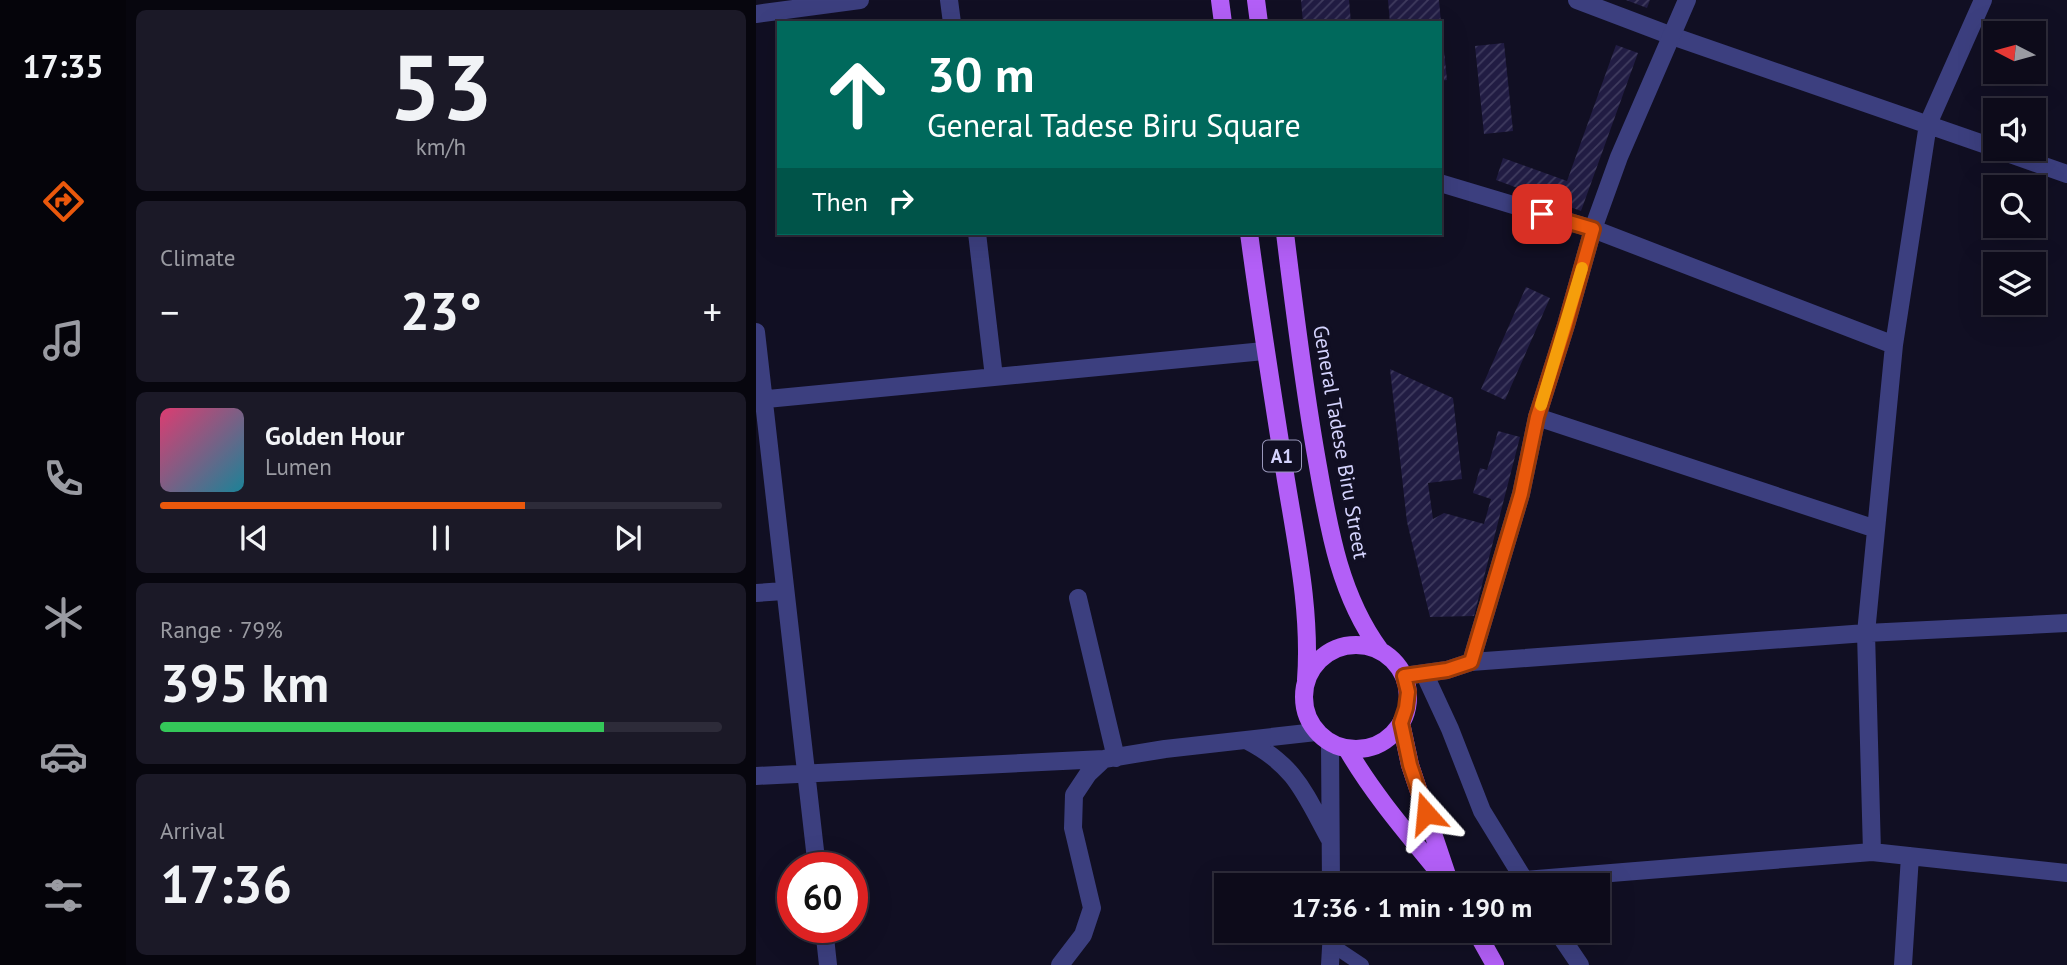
<!DOCTYPE html>
<meta charset="utf-8">
<style>
:root{--surface:#0d0b1a;--page:#1b1927;--text:#f1f3f6;--muted:#9a9ba2;--line:#2d2b39;--accent:#ea580c}
body{margin:0;font-family:"PT Sans",sans-serif;background:var(--page);color:var(--text);height:100vh;display:flex;flex-direction:column;font-size:26px;white-space:nowrap}
*{box-sizing:border-box;margin:0}
p{font-size:23px;color:var(--muted)}
.icon{flex:none;width:38px;height:38px;fill:none;stroke:currentColor;stroke-width:2;stroke-linecap:round;stroke-linejoin:round}
.map{position:relative;flex:1;overflow:hidden}
.panel{display:flex;flex-direction:column;gap:10px;padding:10px;background:#07060e;width:630px}
.panel>*{flex:none}
.hud{position:absolute;left:21px;top:21px;width:665px;height:214px;border-radius:0px;box-shadow:0 7px 28px #0002,0 0 0 2px var(--line);background:#00695c;color:#fff;overflow:hidden}
.needle{width:46px;rotate:276deg}
.buttons{position:absolute;left:1227px;top:21px;display:grid;gap:14px}
.buttons a{display:grid;place-items:center;width:63px;height:63px;border-radius:0px;background:var(--surface);box-shadow:0 7px 28px #0002,0 0 0 2px var(--line);font-size:35px}
.speed{position:absolute;left:21px;top:852px;display:flex;gap:14px;font-size:35px;font-weight:700;text-align:center}
.speed>*{display:grid;place-content:center;width:91px;height:91px;border-radius:50%;background:var(--surface);box-shadow:0 7px 28px #0002,0 0 0 2px var(--line);line-height:1}
.speed .limit{border:10px solid #d22;background:#fff;color:#111}
.pin{position:absolute;display:grid;place-items:center;width:60px;height:60px;color:#fff;margin:-30px;border-radius:14px;box-shadow:0 4px 10px #0006}
.me{position:absolute;width:77px;margin:-38px;rotate:342deg;stroke-linejoin:round;filter:drop-shadow(0 0 5px #0008)}
.turn{display:flex;align-items:center;gap:24px;height:147px;padding:0 35px;font-size:32px}
.turn .icon{width:91px;height:91px;stroke-width:2.5}
.turn b{display:block;font-size:49px;line-height:60px}
.then{display:flex;align-items:center;height:66px;padding:0 35px;background:#0003;gap:14px;font-size:26px}
.big{font-size:52px;font-weight:700;line-height:1.1}
.panel .tile{flex:1;display:flex;flex-direction:column;justify-content:center;gap:10px;min-width:0;padding:0 24px;border-radius:10px;background:var(--page)}
.panel .dial{align-items:center;gap:0}
.dial b{font-size:91px;line-height:1}
.song{display:flex;align-items:center;gap:21px}
.cover{width:84px;height:84px;border-radius:10px;background:linear-gradient(135deg,hsl(340 70% 55%),hsl(190 70% 35%))}
.played{height:7px;border-radius:4px;background:linear-gradient(90deg,var(--accent) 65%,var(--line) 65%)}
.keys{display:flex;justify-content:space-around;direction:ltr}
.heat{display:flex;justify-content:space-between;align-items:center;font-size:38px;direction:ltr}
.charge{height:10px;border-radius:5px;background:linear-gradient(90deg,#34c759 79%,var(--line) 0)}
.trip{position:absolute;left:458px;top:873px;width:396px;height:70px;border-radius:0px;background:var(--surface);box-shadow:0 7px 28px #0002,0 0 0 2px var(--line);font-weight:700;line-height:70px;text-align:center}
main{display:flex;flex:1;min-height:0}
.tab-bar{display:flex;flex-direction:column;width:126px;justify-content:space-around;align-items:center;background:#05040a;color:var(--muted)}
.tab-bar .icon{width:49px;height:49px}
.tab-bar .active{color:var(--accent)}
.tab-bar b{font-size:32px;color:var(--text)}
.map>svg:first-child{display:block}
.building{fill:url(#building-hatch)}
.lines{fill:none;stroke-linecap:round;stroke-linejoin:round}
.service{stroke:#3c3f7f;stroke-width:14}
.minor{stroke:#3c3f7f;stroke-width:18}
.tertiary{stroke:#3c3f7f;stroke-width:18}
.primary{stroke:#b35ff7;stroke-width:18}
.route-casing{stroke:#983908;stroke-width:18}
.route{stroke:#ea580c;stroke-width:12}
.slow{stroke:#f59e0b;stroke-width:12}
.labels{text-anchor:middle;dominant-baseline:central;stroke-width:7;stroke-linejoin:round;paint-order:stroke}
.shield{fill:#110f23;stroke:#9a98bc;stroke-width:2}
.shield-label{font-size:19px;font-weight:bold;fill:#d4d3fd}
.street-label{font-size:21px;fill:#d4d3fd;stroke:#110f23}
</style>
<main>
<nav class="tab-bar">
<b>17:35</b>
<svg class="icon active" aria-label="directions" viewBox="0 0 24 24"><path d="M12 3l9 9-9 9-9-9zM9 14v-3h6M13 9l2 2-2 2"/></svg>
<svg class="icon" aria-label="music" viewBox="0 0 24 24"><path d="M9 18V5l10-2v13"/><circle cx="6" cy="18" r="3"/><circle cx="16" cy="16" r="3"/></svg>
<svg class="icon" aria-label="phone" viewBox="0 0 24 24"><path d="M5 4h4l2 5-3 2q2 4 5 5l2-3 5 2v4C11 20 4 13 5 4z"/></svg>
<svg class="icon" aria-label="climate" viewBox="0 0 24 24"><path d="M12 3v18M4 7l16 10M4 17L20 7"/></svg>
<svg class="icon" aria-label="car" viewBox="0 0 24 24"><path d="M5 17H2v-5l4-1 3-4h7l3 4 3 1v5h-3M9 17h6M6 11h13"/><circle cx="7" cy="17" r="2"/><circle cx="17" cy="17" r="2"/></svg>
<svg class="icon" aria-label="filters" viewBox="0 0 24 24"><path d="M4 7h16M4 17h16"/><circle cx="9" cy="7" r="2"/><circle cx="15" cy="17" r="2"/></svg>
</nav>
<section class="panel">
<div class="tile dial"><b>53</b><p>km/h</p></div>
<div class="tile"><p>Climate</p>
<div class="heat"><a>−</a><b class="big">23°</b><a>+</a></div>
</div>
<div class="tile">
<div class="song"><i class="cover"></i><div><b>Golden Hour</b><p>Lumen</p></div></div>
<div class="played"></div>
<div class="keys"><svg class="icon" aria-label="previous" viewBox="0 0 24 24"><path d="M18 5L8 12l10 7zM5 5v14"/></svg><svg class="icon" aria-label="pause" viewBox="0 0 24 24"><path d="M8 5v14M16 5v14"/></svg><svg class="icon" aria-label="next" viewBox="0 0 24 24"><path d="M6 5l10 7-10 7zM19 5v14"/></svg></div>
</div>
<div class="tile"><p>Range · 79%</p><b class="big">395 km</b><div class="charge"></div></div>
<div class="tile"><p>Arrival</p><b class="big">17:36</b></div>
</section>
<div class="map">
<svg width="1311" height="965" viewBox="0 0 1311 965">
<defs>
<pattern id="building-hatch" width="6" height="6" patternUnits="userSpaceOnUse" patternTransform="scale(1.75)"><rect width="6" height="6" fill="#211c43"/><path d="M-1 1l2-2M0 6l6-6M5 7l2-2" fill="none" stroke="#403c5f"/></pattern>
</defs>
<rect width="100%" height="100%" fill="#110f23"/>
<!-- building -->
<path class="building" d="M545,0H593L595,23H547Z
M632,0H683L685,23H634Z
M870,0H894L891,8Z
M686,31L691,80L684,81V32Z
M748,43L757,131L728,134L719,46Z
M860,45L882,53L825,211L740,180L747,158L811,181Z
M770,287L794,298L749,400L725,389Z
M634,369L697,398L706,479L672,483L677,519L688,513L728,524L735,499L717,493L724,468L731,470L742,431L764,437L718,616L674,617L651,522Z"/>
<g class="lines">
<!-- service -->
<path class="service" d="M576,945L606,965"/>
<!-- minor -->
<path class="minor" d="M193,0L196,23
M821,0L916,36L1239,148
M0,14L104,0
M1240,149L1311,174
M684,183L837,229L1138,345
M221,233L238,377
M0,332L61,868
M0,400L508,351
M781,417L1120,529
M0,593L28,591
M322,598L360,758
M715,662L1110,633L1311,623
M669,675L694,729L726,811L772,886
M490,740C539,765 548,792 573,838
M574,743L575,886
M0,776L348,759L409,749L560,732
M1116,852L1110,633L1138,345L1172,124L1227,0
M768,880L1116,852L1311,873
M68,928L72,965
M801,931L824,965
M304,965L327,935L336,908L317,828L318,795L332,774L348,759
M574,965L576,931
M1147,965L1154,856"/>
<!-- tertiary -->
<path class="tertiary" d="M648,676L691,670L715,662L765,494L781,417L810,325L837,229L863,157L931,0"/>
<!-- primary -->
<path class="primary" d="M464,0L467,23
M500,0L503,23
M493,233C504,316 517,398 530,480C541,547 555,613 550,680
M529,233C538,307 547,381 560,455C572,523 582,593 624,650
M548 697a52 52 0 1 1 104 0a52 52 0 1 1-104 0Z
M645,723L654,765L691,875
M591,749C620,799 658,841 694,886
M720,931L739,965"/>
</g>
<g class="lines">
<defs>
<path id="route" d="M670,813L654,765L645,723L650,708L652,692L648,676L691,670L715,662L765,494L781,417L810,325L837,229L786,214"/>
</defs>
<!-- route casing -->
<use href="#route" class="route-casing"/>
<!-- route -->
<use href="#route" class="route"/>
<!-- slow -->
<path class="slow" d="M785,405L826,268"/>
</g>
<g class="labels">
<!-- shield labels -->
<rect class="shield" x="507" y="440.5" width="38" height="31" rx="5"/>
<g class="shield-label">
<text x="526" y="456">A1</text>
</g>
<!-- street labels -->
<g class="street-label">
<text transform="translate(585 442) rotate(80)">General Tadese Biru Street</text>
</g>
</g>
</svg>
<div class="buttons">
<a><svg class="needle" viewBox="-14 -14 28 28"><path d="M0-13l5 13h-10z" fill="#e53935"/><path d="M0 13l5-13h-10z" fill="#9a9ba2"/></svg></a>
<a><svg class="icon" aria-label="sound" viewBox="0 0 24 24"><path d="M4 9h4l5-4v14l-5-4H4zM17 9q2 3 0 6"/></svg></a>
<a><svg class="icon" aria-label="search" viewBox="0 0 24 24"><circle cx="10" cy="10" r="6"/><path d="M15 15l6 6"/></svg></a>
<a><svg class="icon" aria-label="layers" viewBox="0 0 24 24"><path d="M12 4l9 5-9 5-9-5zM3 14l9 5 9-5"/></svg></a>
</div>
<div class="speed"><div class="limit">60</div></div>
<div class="pin" style="left:786px;top:214px;background:#d93025"><svg class="icon" aria-label="arrive" viewBox="0 0 24 24"><path d="M6 21V4h12l-3 4 3 4H6"/></svg></div>
<svg class="me" style="left:670px;top:813px" viewBox="-20 -20 40 40"><path d="M0-17L14 15 0 8-14 15z" fill="#ea580c" stroke="#fff" stroke-width="4"/></svg>
<div class="trip">17:36 · 1 min · 190 m</div>
<div class="hud">
<div class="turn"><svg class="icon" aria-label="ahead" viewBox="0 0 24 24"><path d="M12 20V5M6 11l6-6 6 6"/></svg><div><b>30 m</b>General Tadese Biru Square</div></div>
<div class="then">Then<svg class="icon" aria-label="right" viewBox="0 0 24 24"><path d="M7 20v-9h11M14 6l5 5-5 5"/></svg></div>
</div>
</div>
</main>
